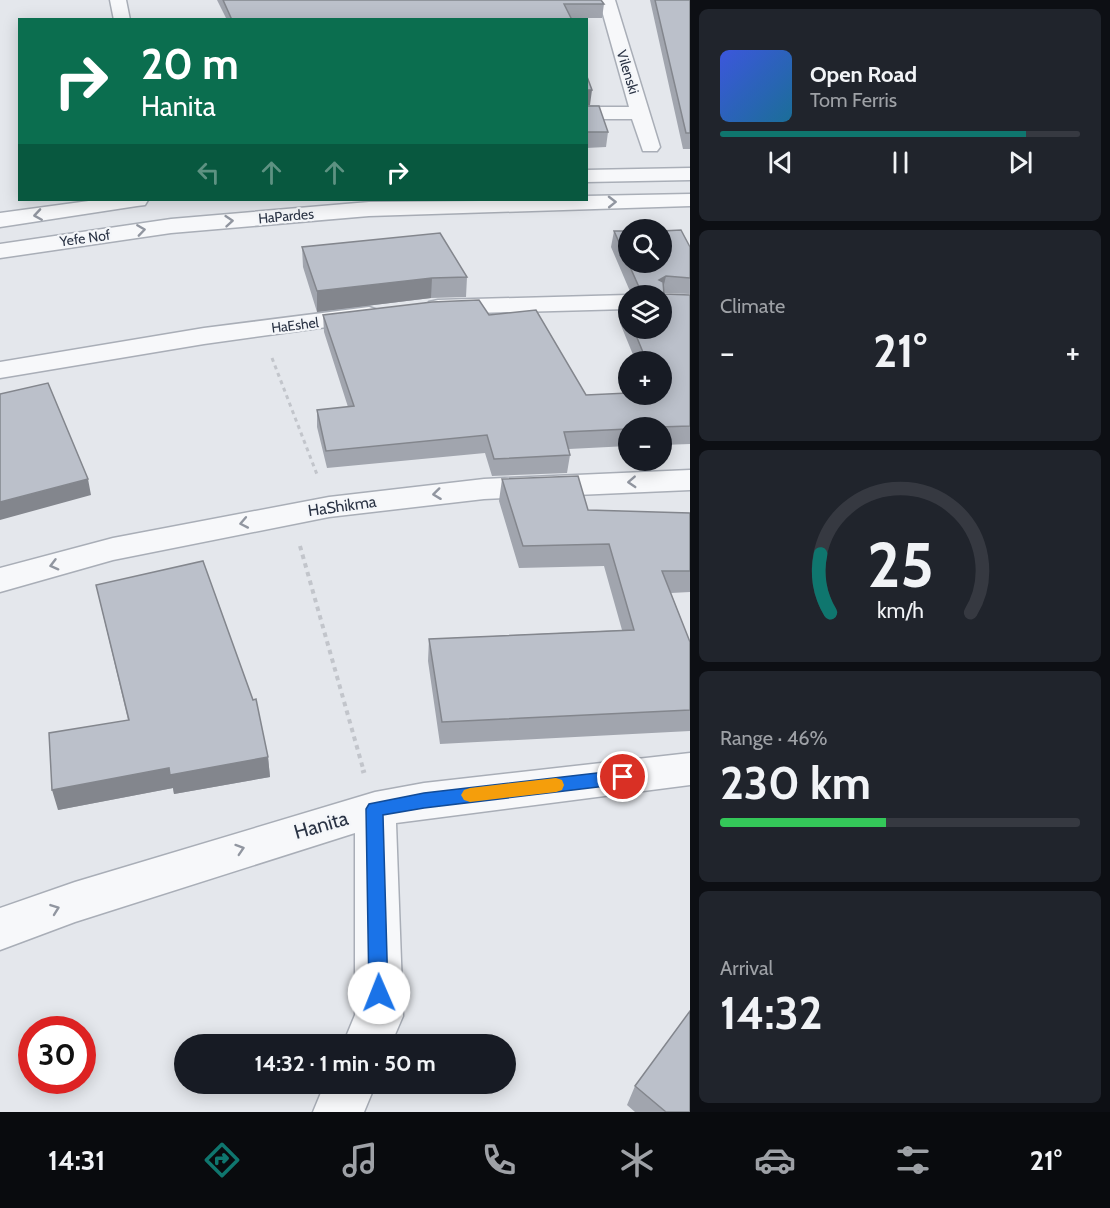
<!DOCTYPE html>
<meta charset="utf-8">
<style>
:root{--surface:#171b24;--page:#20242c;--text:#f1f3f6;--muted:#9ea1a6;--line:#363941;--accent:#0f766e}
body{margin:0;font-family:Cabin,sans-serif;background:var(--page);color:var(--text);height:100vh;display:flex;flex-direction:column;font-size:22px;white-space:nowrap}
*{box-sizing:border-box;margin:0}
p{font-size:20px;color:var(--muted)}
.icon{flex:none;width:33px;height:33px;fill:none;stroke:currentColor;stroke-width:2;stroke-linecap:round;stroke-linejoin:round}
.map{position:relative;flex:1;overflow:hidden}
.panel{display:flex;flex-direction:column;gap:9px;padding:9px;background:#0d0f14;width:420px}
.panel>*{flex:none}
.banner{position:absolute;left:18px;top:18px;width:570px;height:183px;border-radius:0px;box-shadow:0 3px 15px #0003;background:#0b6e4f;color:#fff;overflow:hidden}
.tools{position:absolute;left:618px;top:219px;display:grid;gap:12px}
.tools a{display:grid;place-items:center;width:54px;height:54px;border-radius:50%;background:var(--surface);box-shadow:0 3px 15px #0003;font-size:30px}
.speed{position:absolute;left:18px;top:1016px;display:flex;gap:12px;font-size:30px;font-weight:700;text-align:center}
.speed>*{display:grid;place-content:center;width:78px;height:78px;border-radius:50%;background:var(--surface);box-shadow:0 3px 15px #0003;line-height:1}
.speed .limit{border:9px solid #d22;background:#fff;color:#111}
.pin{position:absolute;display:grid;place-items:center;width:51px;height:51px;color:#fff;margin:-26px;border:3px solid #fff;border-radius:50%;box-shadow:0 2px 6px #0007}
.me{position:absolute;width:66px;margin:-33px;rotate:359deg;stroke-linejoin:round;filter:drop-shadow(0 0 4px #0008)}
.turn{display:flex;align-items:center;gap:21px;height:126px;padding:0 24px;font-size:27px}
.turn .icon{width:78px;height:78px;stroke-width:2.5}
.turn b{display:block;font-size:42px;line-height:51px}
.lanes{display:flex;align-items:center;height:57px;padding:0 24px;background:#0003;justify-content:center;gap:30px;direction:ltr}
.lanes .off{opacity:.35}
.big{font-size:45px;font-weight:800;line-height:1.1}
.panel .widget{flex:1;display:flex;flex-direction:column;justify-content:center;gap:9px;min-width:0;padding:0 21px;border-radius:9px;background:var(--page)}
.panel .dial{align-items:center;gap:0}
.dial svg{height:156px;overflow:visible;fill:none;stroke:var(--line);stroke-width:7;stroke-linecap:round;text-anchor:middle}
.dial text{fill:var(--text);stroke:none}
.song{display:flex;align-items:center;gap:18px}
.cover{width:72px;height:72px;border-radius:9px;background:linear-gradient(135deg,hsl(230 70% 55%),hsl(200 70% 35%))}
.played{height:6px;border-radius:3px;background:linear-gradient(90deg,var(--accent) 85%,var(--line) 85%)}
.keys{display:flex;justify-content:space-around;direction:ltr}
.heat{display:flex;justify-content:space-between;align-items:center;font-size:33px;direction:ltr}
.charge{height:9px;border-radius:4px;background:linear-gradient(90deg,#34c759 46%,var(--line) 0)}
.trip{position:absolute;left:174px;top:1034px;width:342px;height:60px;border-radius:30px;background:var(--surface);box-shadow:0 3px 15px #0003;font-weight:800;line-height:60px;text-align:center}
.tabs{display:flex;height:96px;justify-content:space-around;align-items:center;background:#090b0e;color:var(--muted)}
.tabs .icon{width:42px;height:42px}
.tabs .selected{color:var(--accent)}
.tabs b{font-size:27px;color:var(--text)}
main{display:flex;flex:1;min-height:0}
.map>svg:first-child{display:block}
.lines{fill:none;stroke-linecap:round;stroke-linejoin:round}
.minor-casing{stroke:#a9aeb7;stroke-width:3}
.tertiary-casing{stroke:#a9aeb7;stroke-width:3}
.path-far2{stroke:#c2c5cb;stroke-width:3;stroke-dasharray:4 4;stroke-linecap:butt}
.path-far1{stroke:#c2c5cb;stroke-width:4;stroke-dasharray:4.5 4.5;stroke-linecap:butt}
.path{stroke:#c2c5cb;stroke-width:5;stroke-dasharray:6 6;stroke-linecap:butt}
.minor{fill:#f7f8fa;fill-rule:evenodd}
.tertiary{fill:#f7f8fa;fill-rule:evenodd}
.wall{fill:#a1a5ae}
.shaded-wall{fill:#83868d}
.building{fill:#bbc0ca;stroke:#83868d;stroke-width:1.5}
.oneway{stroke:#9196a0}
.route{fill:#1a73e8;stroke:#114b97;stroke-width:1.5}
.slow{fill:#f59e0b}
.labels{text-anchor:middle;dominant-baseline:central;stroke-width:4.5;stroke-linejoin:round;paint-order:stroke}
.far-street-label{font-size:14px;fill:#2b3445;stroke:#f4f6f9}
.street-label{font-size:16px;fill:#2b3445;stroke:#f4f6f9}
.near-street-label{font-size:20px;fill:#2b3445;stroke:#f4f6f9}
</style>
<main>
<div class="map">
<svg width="690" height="1112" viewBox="0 0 690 1112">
<rect width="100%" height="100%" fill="#e4e7ec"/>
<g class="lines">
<defs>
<path id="minor" d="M599,0H615L660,147L657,151H643L632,119H586V107H629Z
M628,295L632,296H628V309L438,314L429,312L426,307L429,302L438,300Z
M369,307L378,310L382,315L378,320L204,344L0,378V362L204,328Z
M690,470V490L484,499L329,517L113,560L0,592V568L113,538L329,497L484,479Z
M690,753V785L396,823L403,1016L391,1044H343L355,1015V833L75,922L0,950V908L75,882L375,792L424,783Z
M325,1083H376L364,1112H313Z"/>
<path id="tertiary" d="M110,0H126L130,20H114Z
M690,168V180L586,182V170Z
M690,194V206L369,216L171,233L0,258V244L171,219L369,202L586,200V196Z
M96,200H148L145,205L137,206L0,227V213Z"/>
</defs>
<!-- minor casing -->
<use href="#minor" class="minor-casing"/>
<!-- tertiary casing -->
<use href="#tertiary" class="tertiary-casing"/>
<!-- path-far2 -->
<path class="path-far2" d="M272,358L318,477"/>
<!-- path-far1 -->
<path class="path-far1" d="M300,546L364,772"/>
<!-- path -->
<path class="path" d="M363,770L364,773"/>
<!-- minor -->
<use href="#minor" class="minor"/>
<!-- tertiary -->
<use href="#tertiary" class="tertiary"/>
</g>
<!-- wall -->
<path class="wall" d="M217,0H601L604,4L602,18H571L572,20H227Z
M650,0H690V149H683Z
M586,74L590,105H587L608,132L606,147L586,148Z
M614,231L690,247V294L664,293V294L690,296V444L662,445V428H628V446L569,449L570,455L567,473L492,476L485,453L327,468L317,427V410L348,407L324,332L323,315H489L586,395L662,394V362H636L620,323L623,306H628V328H662V296H632L611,247Z
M302,247L467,277L466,297L431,298L317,312L303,267Z
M502,479L588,510L690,513V592L671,593L690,642V731L440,744L428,661L429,639L622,630L604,566L519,568L499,501Z
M96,585L268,757L270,777L174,794L173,788L58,810L128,720Z
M635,1086L690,1112H635L627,1105Z"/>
<!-- shaded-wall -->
<path class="shaded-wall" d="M587,90H592L590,105H586Z
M666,276L662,293L659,280Z
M432,278L431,298L317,312V291Z
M88,479L91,495L0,520V502Z
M268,757L270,777L174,794L173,788L58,810L52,790L169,768Z"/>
<!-- building -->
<path class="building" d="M223,0H601L604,4H564L572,20H232Z
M655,0H690V133H686Z
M586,74L592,90H587L586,93Z
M586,104L588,106H599L608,132H586Z
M681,230L690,247V278L666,276L659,280L663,282L664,294L690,295V426L628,428V429L564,432L570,455L494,459L487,435L326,451L317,410L354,406L323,315L432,302L479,300L489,315L536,310L586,395L628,393V394H662V362H647L633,328H662V296H643L614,231H628V262H662V231Z
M440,233L467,277L432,278L317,291L302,247Z
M623,306H628V319Z
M48,383L88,479L0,502V394Z
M578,476L588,510L690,513V571H662L690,642V710L442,722L429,639L634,630L609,544L523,546L502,479Z
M203,561L253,700L256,699L268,757L170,775L169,768L52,790L49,733L129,720L96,585Z
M690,1011V1112H666L635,1086Z"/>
<!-- one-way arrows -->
<defs><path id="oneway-chevron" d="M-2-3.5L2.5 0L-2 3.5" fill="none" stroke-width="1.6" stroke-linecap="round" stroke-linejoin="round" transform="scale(1.5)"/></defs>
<g class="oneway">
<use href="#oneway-chevron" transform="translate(612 202) rotate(-1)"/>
<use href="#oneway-chevron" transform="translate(38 215) rotate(171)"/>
<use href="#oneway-chevron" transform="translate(229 221) rotate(-5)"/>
<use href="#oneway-chevron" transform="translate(141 230) rotate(-8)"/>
<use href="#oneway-chevron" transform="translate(632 482) rotate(177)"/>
<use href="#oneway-chevron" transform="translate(437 494) rotate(173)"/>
<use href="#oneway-chevron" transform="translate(244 523) rotate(169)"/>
<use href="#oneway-chevron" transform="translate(54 565) rotate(165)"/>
<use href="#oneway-chevron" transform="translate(240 849) rotate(-18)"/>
<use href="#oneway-chevron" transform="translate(55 909) rotate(-20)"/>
</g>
<!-- route -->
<path class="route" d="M623,770L629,772L632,777L629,782L623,784L424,808L383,815L388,993L385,1000L379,1003L372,1000L369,993L366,809L369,804L424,793Z"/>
<!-- slow -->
<path class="slow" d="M556,778L562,780L564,785L562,790L556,792L470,802L464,800L461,795L464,790L470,788Z"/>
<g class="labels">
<!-- far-street labels -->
<g class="far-street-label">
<text transform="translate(628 72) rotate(73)">Vilenski</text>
<text transform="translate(286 216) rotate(-5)">HaPardes</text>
<text transform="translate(85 238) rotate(-8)">Yefe Nof</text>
<text transform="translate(295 325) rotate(-7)">HaEshel</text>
</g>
<!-- street labels -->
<g class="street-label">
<text transform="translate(342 506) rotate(-8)">HaShikma</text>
</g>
<!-- near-street labels -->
<g class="near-street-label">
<text transform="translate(321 825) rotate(-16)">Hanita</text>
</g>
</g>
</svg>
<div class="tools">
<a><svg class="icon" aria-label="search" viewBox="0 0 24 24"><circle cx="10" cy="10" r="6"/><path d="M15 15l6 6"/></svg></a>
<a><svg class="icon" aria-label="layers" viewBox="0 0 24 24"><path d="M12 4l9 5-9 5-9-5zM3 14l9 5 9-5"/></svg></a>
<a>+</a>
<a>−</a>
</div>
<div class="speed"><div class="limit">30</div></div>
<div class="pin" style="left:623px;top:777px;background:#d93025"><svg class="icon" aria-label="arrive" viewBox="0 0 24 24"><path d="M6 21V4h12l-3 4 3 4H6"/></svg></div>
<svg class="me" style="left:379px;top:993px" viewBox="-20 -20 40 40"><circle r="19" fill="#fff"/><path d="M0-13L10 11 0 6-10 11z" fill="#1a73e8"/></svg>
<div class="trip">14:32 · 1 min · 50 m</div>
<div class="banner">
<div class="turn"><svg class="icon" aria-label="right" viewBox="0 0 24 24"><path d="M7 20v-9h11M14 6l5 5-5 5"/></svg><div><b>20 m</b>Hanita</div></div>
<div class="lanes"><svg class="icon off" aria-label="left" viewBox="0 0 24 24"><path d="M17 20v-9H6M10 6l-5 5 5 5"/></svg><svg class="icon off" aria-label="ahead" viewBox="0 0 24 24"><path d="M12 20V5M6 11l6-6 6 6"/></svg><svg class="icon off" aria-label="ahead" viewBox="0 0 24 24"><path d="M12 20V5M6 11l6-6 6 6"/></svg><svg class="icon" aria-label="right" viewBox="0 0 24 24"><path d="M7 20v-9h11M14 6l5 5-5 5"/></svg></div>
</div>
</div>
<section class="panel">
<div class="widget">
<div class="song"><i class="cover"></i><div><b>Open Road</b><p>Tom Ferris</p></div></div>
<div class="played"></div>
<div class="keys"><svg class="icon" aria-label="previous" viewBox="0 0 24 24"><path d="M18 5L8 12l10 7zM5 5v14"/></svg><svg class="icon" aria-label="pause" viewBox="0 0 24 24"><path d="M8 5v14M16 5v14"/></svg><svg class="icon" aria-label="next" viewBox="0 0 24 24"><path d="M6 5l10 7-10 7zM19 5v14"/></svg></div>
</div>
<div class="widget"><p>Climate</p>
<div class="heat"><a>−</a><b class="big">21°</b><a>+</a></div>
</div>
<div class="widget dial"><svg viewBox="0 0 100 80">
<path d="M14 69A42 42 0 1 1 86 69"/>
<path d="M14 69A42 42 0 0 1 9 39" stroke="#0f766e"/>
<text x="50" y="56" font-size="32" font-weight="700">25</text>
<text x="50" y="72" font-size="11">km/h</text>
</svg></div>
<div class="widget"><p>Range · 46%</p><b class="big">230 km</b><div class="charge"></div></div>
<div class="widget"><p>Arrival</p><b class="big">14:32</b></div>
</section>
</main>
<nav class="tabs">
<b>14:31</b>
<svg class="icon selected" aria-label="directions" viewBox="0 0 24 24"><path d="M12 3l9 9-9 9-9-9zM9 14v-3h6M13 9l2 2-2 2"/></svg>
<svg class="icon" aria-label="music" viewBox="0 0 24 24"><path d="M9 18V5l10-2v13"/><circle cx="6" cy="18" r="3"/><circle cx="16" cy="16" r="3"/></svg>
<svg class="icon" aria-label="phone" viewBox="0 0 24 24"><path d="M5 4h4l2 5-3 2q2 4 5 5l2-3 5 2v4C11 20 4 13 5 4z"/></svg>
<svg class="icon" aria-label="climate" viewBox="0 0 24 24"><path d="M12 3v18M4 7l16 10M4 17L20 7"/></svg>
<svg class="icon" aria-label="car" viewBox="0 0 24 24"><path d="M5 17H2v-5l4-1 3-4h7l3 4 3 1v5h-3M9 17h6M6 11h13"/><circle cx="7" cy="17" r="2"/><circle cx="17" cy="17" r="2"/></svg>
<svg class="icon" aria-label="filters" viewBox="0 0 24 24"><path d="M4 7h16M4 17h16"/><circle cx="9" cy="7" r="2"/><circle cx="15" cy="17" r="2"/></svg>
<b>21°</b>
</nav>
